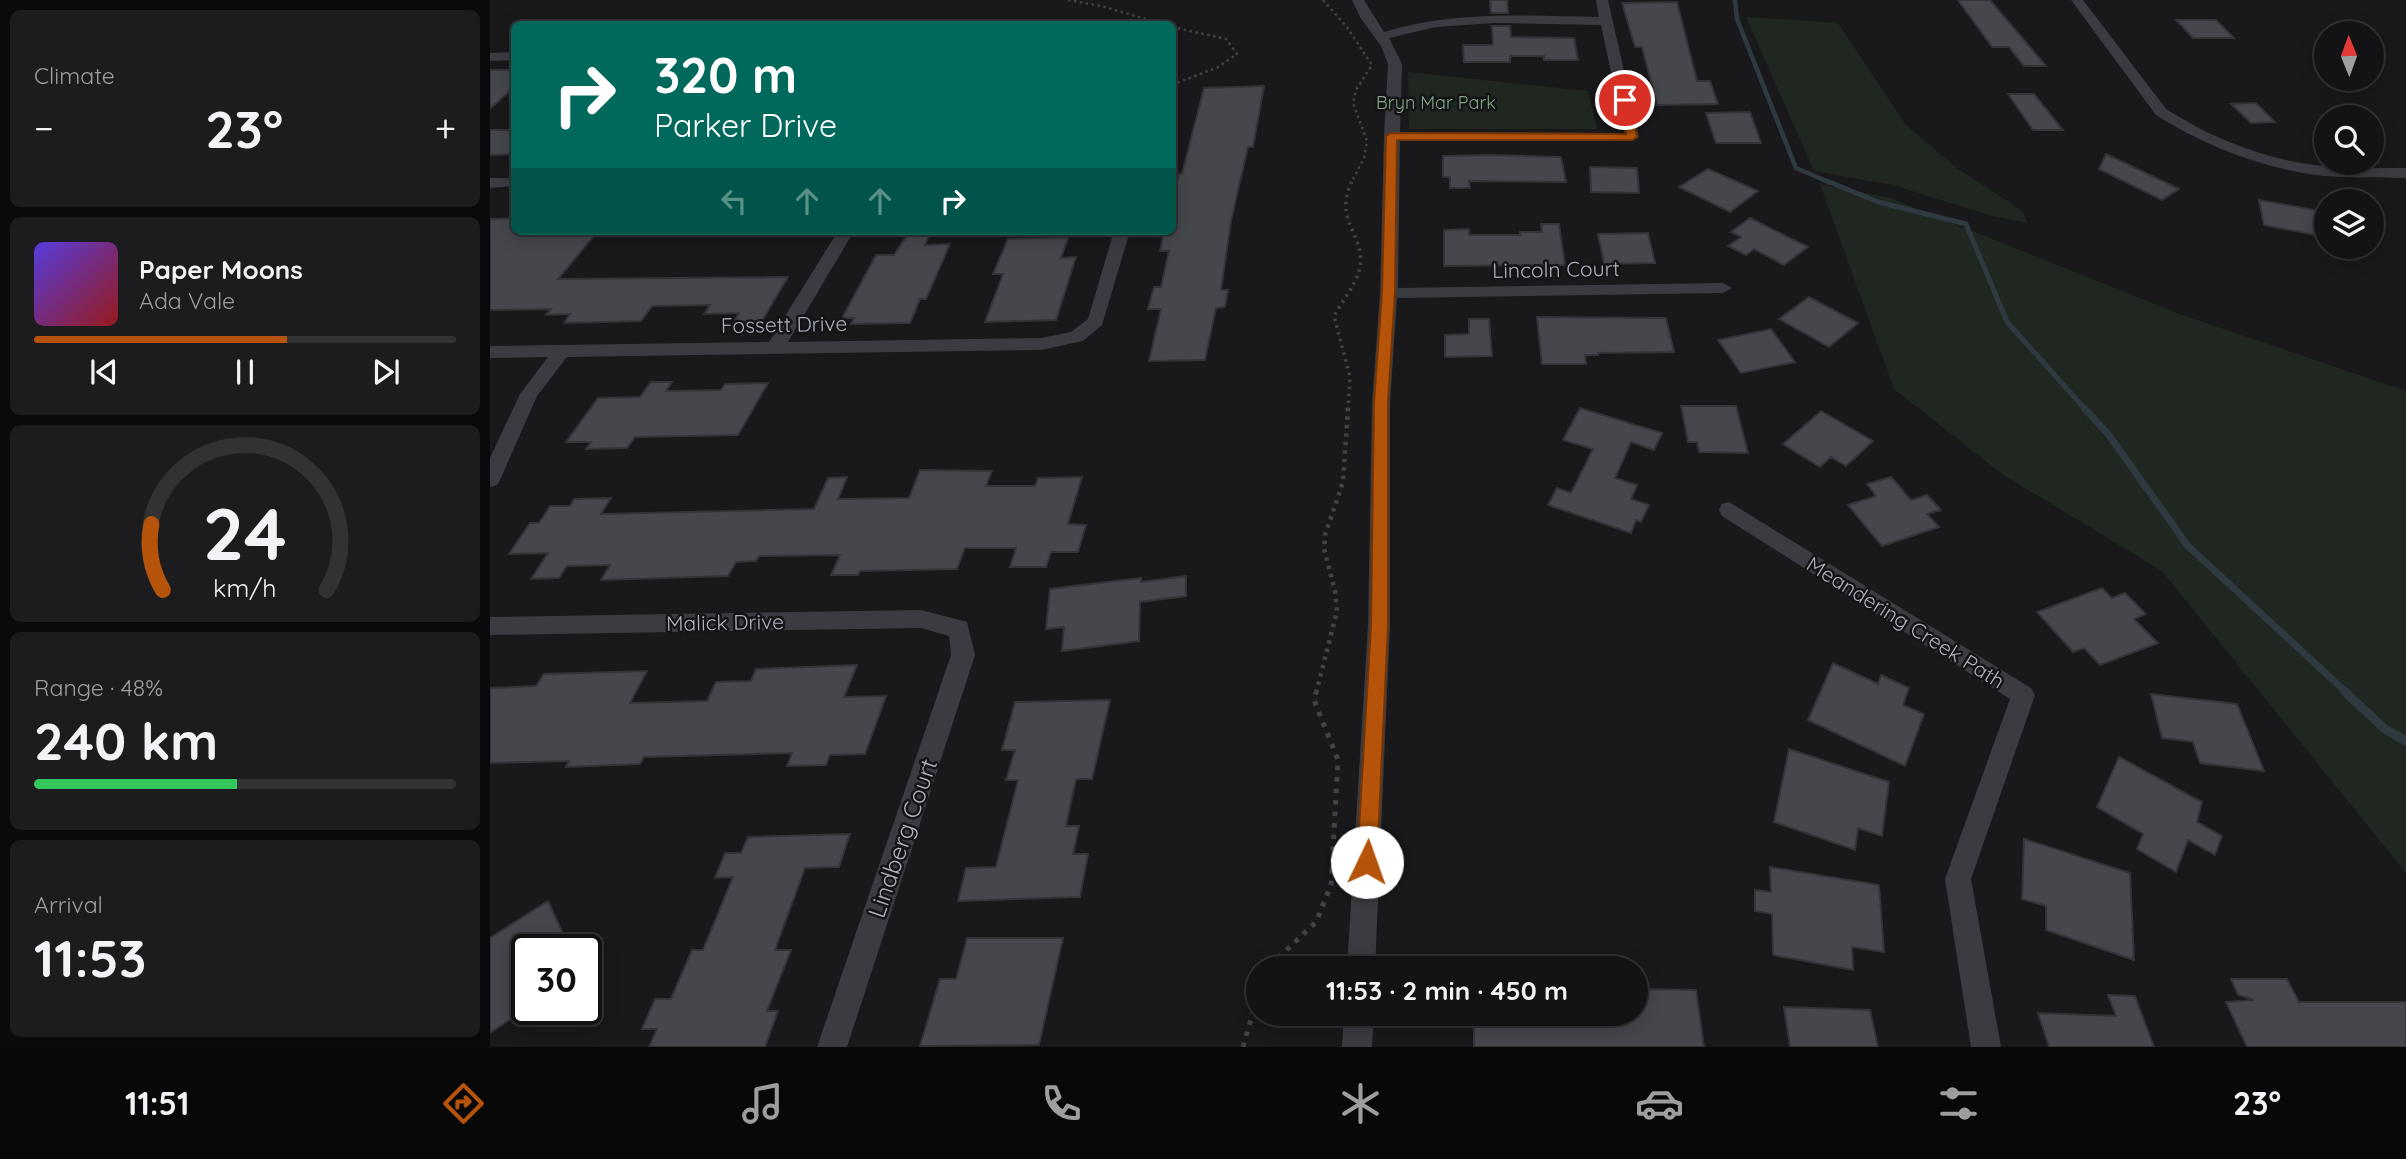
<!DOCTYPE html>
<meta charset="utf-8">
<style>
:root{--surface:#131315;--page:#1c1c1e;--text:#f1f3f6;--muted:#9d9ea0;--line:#323234;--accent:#b45309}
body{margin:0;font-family:Quicksand,sans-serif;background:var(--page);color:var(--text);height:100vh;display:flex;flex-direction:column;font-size:26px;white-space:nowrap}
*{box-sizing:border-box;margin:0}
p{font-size:23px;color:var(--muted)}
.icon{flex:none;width:38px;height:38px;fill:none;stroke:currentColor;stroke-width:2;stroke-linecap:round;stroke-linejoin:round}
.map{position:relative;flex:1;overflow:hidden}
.drawer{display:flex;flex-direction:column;gap:10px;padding:10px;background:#0a0a0c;width:490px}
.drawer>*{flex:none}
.hud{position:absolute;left:21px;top:21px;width:665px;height:214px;border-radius:10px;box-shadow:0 4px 18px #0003,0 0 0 2px var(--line);background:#00695c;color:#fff;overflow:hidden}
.needle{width:46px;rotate:359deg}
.buttons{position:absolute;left:1824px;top:21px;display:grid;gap:14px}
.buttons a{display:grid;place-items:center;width:70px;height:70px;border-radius:50%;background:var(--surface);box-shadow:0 4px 18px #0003,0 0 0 2px var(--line);font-size:35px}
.speed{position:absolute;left:21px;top:934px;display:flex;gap:14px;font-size:35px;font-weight:700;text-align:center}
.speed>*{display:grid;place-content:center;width:91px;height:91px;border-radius:50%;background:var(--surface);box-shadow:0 4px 18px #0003,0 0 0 2px var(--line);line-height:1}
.speed .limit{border:4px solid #111;border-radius:10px;background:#fff;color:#111}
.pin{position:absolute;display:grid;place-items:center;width:60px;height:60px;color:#fff;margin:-30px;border:4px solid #fff;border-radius:50%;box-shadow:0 2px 7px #0007}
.me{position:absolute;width:77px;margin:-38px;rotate:3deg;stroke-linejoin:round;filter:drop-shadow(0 0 5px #0008)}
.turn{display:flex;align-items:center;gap:24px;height:147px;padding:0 28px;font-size:32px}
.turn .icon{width:91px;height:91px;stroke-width:2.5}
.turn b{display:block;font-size:49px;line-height:60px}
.lanes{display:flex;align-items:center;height:66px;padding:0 28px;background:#0003;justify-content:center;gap:35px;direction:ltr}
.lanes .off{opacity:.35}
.big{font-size:52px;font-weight:700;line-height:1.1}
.drawer .widget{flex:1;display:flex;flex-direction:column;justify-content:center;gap:10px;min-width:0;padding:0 24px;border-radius:10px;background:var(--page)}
.drawer .dial{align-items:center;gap:0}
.dial svg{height:182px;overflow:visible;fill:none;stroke:var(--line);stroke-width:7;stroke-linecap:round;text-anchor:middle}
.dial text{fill:var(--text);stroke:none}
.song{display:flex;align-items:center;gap:21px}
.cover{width:84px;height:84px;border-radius:10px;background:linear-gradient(135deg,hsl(250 70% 55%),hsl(0 70% 35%))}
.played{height:7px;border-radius:4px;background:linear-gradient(90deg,var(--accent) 60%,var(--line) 60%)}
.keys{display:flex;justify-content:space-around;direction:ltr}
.heat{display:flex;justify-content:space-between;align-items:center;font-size:38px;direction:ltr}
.charge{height:10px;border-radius:5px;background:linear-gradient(90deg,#34c759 48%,var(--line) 0)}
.trip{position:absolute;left:756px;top:956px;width:402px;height:70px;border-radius:35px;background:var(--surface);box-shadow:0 4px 18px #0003,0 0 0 2px var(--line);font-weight:700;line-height:70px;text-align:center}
.tab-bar{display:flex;height:112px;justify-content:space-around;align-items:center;background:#080808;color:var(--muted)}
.tab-bar .icon{width:49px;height:49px}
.tab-bar .active{color:var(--accent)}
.tab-bar b{font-size:32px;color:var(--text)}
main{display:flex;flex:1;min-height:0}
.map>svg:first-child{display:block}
.green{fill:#1f2720}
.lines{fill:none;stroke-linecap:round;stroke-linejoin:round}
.stream-far3{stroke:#2f3940;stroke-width:4.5}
.stream-far2{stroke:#2f3940;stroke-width:5}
.stream-far1{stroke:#2f3940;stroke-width:7}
.stream{stroke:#2f3940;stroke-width:9}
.building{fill:#46474c;stroke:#333438;stroke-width:2}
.path-far3{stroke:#404348;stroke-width:2.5;stroke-dasharray:2.5 3.5;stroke-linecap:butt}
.path-far2{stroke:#404348;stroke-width:3.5;stroke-dasharray:2.5 4.5;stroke-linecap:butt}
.path-far1{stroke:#404348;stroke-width:4.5;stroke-dasharray:3.5 5;stroke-linecap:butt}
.path{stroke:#404348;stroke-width:5;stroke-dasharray:4.5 7;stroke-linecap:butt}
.street{fill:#3a3c41;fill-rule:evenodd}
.route{fill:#b45309;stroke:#753606;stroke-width:2}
.labels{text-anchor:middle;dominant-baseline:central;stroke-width:5;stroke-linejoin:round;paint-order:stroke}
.far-park-label{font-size:18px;fill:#83a584;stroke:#141417}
.street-label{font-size:21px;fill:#acb1bb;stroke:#141417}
.near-street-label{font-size:24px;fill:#acb1bb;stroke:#141417}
</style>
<main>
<section class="drawer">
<div class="widget"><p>Climate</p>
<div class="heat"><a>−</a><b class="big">23°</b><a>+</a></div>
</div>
<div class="widget">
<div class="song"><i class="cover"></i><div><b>Paper Moons</b><p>Ada Vale</p></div></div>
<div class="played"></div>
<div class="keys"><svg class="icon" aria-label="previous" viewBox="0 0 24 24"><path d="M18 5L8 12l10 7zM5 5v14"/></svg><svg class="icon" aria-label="pause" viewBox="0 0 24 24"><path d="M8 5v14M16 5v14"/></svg><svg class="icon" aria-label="next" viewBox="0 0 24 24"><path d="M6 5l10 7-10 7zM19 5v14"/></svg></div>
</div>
<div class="widget dial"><svg viewBox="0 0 100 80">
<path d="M14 69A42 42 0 1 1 86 69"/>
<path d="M14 69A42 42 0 0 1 9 40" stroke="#b45309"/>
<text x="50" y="56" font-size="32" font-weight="700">24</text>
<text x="50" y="72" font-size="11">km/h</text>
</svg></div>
<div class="widget"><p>Range · 48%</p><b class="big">240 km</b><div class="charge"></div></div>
<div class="widget"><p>Arrival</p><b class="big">11:53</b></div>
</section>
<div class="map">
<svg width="1916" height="1047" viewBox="0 0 1916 1047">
<rect width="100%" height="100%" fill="#19191c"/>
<!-- green -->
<path class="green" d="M1256,17L1348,23L1416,125L1467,168L1533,211L1537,223L1502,216L1403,185L1324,171Z
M918,72L1098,91L1107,129H919Z
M1330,184L1400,198L1687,313L1916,391V873L1672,571L1512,474L1404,389Z"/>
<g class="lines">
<!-- stream-far3 -->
<path class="stream-far3" d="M1245,0L1247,19L1306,168L1341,183"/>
<!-- stream-far2 -->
<path class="stream-far2" d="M1337,181L1388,202L1476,224L1517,322L1596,410"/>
<!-- stream-far1 -->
<path class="stream-far1" d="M1594,408L1618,434L1698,546L1857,693"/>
<!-- stream -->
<path class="stream" d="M1855,692L1895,729L1916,741"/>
</g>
<!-- building -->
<path class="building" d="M1000,0H1017L1018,13H1001Z
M1468,0H1500L1556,66H1534L1519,47H1502Z
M1187,2L1207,81H1220L1228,104L1167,105L1152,47H1145L1132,3Z
M1686,20H1726L1744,38H1703Z
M1002,26H1020L1021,37L1084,38L1088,60H1054V56H1020V62H974L973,45H1003Z
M0,70H24V87L0,109Z
M774,86L763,147H758L741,221L731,290H738L735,307L726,308L715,360L659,361L671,309H658L664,287H671L679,251H670L674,231H682V205L689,174H692L714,88Z
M1518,94H1544L1573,130H1543Z
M1766,103L1785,122L1761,123L1741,104Z
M1260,112L1271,143H1226L1216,113Z
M0,130H24V154L0,155Z
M1616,154L1689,189L1672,200L1609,169Z
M1000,155L1071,157L1076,182L979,181L980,188H960V177H953V156Z
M1100,167L1147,168L1149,193L1101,192Z
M1218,169L1268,191L1240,212L1189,187Z
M1769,200L1836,212V237L1774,225Z
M24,218V231H108L68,279L298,277L272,321L244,322L249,313L214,314L220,305L162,306L151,321L74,323L80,314L56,315L61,309L0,310V219Z
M1260,218L1318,247L1294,265L1264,249L1256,255L1238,246L1251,237L1241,232Z
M1051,224H1069L1075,265L954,266V230L979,229V235H1030V232H1052Z
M420,231H441L435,245L460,244L436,299H430L420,323L361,324L364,318H352L386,255H404Z
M1158,233L1165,263L1114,264L1108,234Z
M578,238L571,258L586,257L566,320L495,322L513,274H503L518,239Z
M1319,297L1368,323L1339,347L1289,319Z
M1047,317L1176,318L1184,352L1108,353V355H1095L1096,364H1052Z
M979,319H999L1002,356L955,357V335L979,334Z
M1281,329L1305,362L1251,373L1228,340Z
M161,382H182L176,391L231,390L235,384L278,383L248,435L145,437L137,448L96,449L101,442H76L108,398L150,397Z
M1191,406H1246L1258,453L1209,452L1207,442H1198Z
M1090,408L1172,433L1164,450L1141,442L1125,478L1147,485L1141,499L1159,505L1151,522L1146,520L1141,533L1058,505L1067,488L1081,493L1103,449L1073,440Z
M1331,411L1383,441L1356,466L1341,457L1330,467L1293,444Z
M430,470L502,471L496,486H545L548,478L592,477L578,524L596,525L588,552H561L556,567H520L526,548H475L467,569L370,571L368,575H341L350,555L269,556L266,561L246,562L238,576L111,580L120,565L77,566L69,578L41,579L58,553L19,554L40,523H49L60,506H80L84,499L121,498L111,514L324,509L338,478L357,477L348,499L419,498Z
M1401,477L1421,500L1437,495L1451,510L1437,514L1449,527L1392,546L1358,505L1386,496L1377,484Z
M696,576V596L650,602L649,641L572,651L574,627L556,629L560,589L651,578V582Z
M1612,588L1622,598L1635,593L1656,614L1644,619L1668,643L1610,665L1594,648L1583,652L1547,612Z
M1343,663L1388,684L1391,675L1419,688L1413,705L1434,714L1415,766L1318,720Z
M367,665L354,697L396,696L375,754L340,755L336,765L297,766L302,753L154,757L150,764L76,767L79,761L0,763V688L46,686L54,674L157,671L140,703L217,701L226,682L261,681L266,669Z
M1661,694L1747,704L1774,771L1710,763L1703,742L1672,738Z
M620,700L602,779H586L576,826H589L583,854H598L590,897L468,901L476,868L506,867L528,780H516L525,750H512L525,702Z
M1299,749L1399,782L1392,836L1368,828L1365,850L1284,822Z
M1629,757L1712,802L1707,822L1732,836L1725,855L1698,840L1686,872L1647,849L1653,834L1607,807Z
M360,834L349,867L315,868L285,950H301L277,1011H288L275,1047H159L167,1029H152L165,999H181L202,950H213L243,877L225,878L235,853H251L258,837Z
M1534,839L1640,873L1644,960L1556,930V906L1532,899Z
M1280,867L1389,885L1394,952L1362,947L1363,970L1283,955L1282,914L1265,911V890L1281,892Z
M58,901L77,942L64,950H37V1008L0,1033V938Z
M477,938H573L549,1045L430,1046L450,979H466Z
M1741,979H1797L1809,1002H1916V1047H1757L1736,1002L1764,1000L1748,995Z
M1146,989L1206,990L1214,1047H984V1013H1146Z
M1618,995L1645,996L1664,1047H1559L1548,1013L1626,1016Z
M1294,1007L1380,1010L1388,1047H1300Z"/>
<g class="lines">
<!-- path-far3 -->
<path class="path-far3" d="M578,0L611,6L673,24
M833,0L856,26L882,65L866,90L863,103L877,141L874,158L861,183
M682,27L736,39L747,54L728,67L682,85"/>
<!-- path-far2 -->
<path class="path-far2" d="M858,410L860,377L844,316C852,301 867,284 870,267C875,234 843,221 862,181"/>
<!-- path-far1 -->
<path class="path-far1" d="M826,693L847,611L845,591L834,549L835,535L853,482L858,408"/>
<!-- path -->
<path class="path" d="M783,968L787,959L826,922L841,885L848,760L824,700L826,692
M753,1047L768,994"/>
<!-- street -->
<path class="street" d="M862,0H874L894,32C965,10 1037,16 1109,17L1106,0H1118L1149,137L1142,141L910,140L908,288L1233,283L1242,288L1233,293L907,298L900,403V625L885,968H857L878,625L882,403L890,293L894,136L898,64L891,46L870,17ZM1004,23L1111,25L1134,133L910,132L912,64L899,38L946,27Z
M1581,0H1593L1676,109C1723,139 1778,161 1834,166C1861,169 1889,168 1916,168V178C1889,177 1861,178 1834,176C1775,169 1716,147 1666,115Z
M24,52V60L0,61V53Z
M0,178H24V186L0,188Z
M348,231H364L298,342L551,338L581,332L598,319L624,231H640L612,325L593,341L551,350L77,357L47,396L10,480L7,485L0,487V458L30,394L58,357L0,358V346L279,342Z
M1239,502L1541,688L1545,695L1481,879L1511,1047H1481L1455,879L1520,699L1232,516L1229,510L1232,504Z
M431,610L477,622L485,655L357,1047H327L461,655L459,636L431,628L0,635V617Z
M854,1013H884L882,1047H852Z"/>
</g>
<!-- route -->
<path class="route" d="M1135,97L1140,100L1147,137L1142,140H907L905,292L898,402V625L887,862L884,869L877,872L870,869L867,862L881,625L884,402L892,292L896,136L901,133L1136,134L1129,100Z"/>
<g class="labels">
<!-- far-park labels -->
<g class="far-park-label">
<text x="946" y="102">Bryn Mar Park</text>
</g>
<!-- street labels -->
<g class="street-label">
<text transform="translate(1066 269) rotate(-1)">Lincoln Court</text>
<text transform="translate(294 324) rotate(-1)">Fossett Drive</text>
<text transform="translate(235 622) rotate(-1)">Malick Drive</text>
<text transform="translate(1416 622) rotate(32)">Meandering Creek Path</text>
</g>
<!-- near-street labels -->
<g class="near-street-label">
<text transform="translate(412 838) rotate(-71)">Lindberg Court</text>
</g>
</g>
</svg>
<div class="buttons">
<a><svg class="needle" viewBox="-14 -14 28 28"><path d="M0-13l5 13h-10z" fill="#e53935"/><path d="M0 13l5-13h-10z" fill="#9d9ea0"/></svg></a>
<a><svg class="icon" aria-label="search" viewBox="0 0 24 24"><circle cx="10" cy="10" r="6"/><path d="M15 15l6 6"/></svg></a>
<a><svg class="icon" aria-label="layers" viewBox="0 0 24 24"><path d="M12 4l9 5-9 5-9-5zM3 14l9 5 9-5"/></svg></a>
</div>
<div class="speed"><div class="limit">30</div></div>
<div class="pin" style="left:1135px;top:100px;background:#d93025"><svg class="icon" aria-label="arrive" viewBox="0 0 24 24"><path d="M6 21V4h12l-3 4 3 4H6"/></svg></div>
<svg class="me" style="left:877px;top:862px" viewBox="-20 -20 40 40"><circle r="19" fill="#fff"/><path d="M0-13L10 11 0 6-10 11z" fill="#b45309"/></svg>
<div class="trip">11:53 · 2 min · 450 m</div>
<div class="hud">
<div class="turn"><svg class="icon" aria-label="right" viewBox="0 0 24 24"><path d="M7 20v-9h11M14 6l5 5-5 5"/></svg><div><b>320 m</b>Parker Drive</div></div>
<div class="lanes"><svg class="icon off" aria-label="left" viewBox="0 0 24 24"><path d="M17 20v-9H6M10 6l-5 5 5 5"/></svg><svg class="icon off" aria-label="ahead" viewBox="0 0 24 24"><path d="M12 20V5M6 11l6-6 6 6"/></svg><svg class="icon off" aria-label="ahead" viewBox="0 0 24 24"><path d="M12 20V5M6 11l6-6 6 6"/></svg><svg class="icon" aria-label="right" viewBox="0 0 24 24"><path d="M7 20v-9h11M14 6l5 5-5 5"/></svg></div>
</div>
</div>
</main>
<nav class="tab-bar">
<b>11:51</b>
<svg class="icon active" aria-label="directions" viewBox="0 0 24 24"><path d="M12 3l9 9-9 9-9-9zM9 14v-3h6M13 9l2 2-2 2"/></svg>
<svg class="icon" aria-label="music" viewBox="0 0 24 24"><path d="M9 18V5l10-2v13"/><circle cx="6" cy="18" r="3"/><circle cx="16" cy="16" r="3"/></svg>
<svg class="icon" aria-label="phone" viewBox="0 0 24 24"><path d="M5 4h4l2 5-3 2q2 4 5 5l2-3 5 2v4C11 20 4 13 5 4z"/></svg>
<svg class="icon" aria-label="climate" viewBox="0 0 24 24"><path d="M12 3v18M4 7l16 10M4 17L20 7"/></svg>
<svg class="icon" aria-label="car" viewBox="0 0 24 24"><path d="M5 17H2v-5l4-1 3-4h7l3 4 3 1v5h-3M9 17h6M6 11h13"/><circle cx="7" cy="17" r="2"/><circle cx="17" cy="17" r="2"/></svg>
<svg class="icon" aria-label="filters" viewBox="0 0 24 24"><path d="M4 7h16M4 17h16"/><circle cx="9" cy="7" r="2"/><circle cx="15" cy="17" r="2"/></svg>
<b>23°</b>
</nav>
